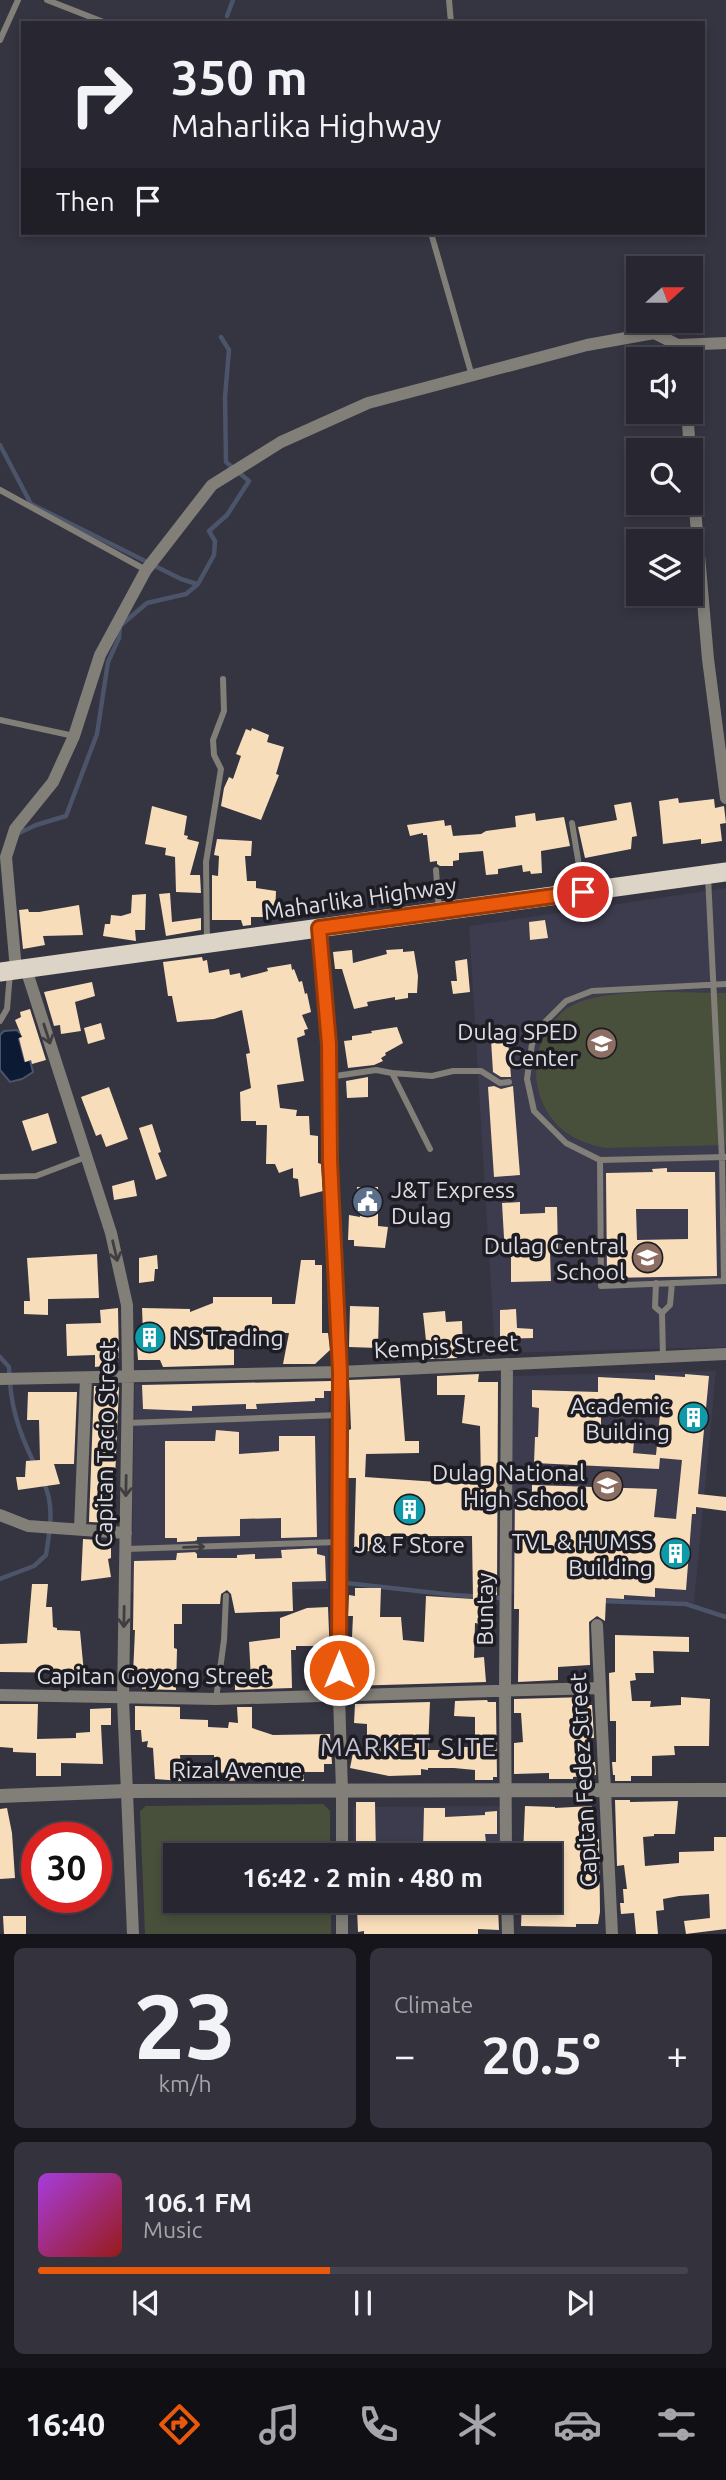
<!DOCTYPE html>
<meta charset="utf-8">
<style>
:root{--surface:#282731;--page:#34333d;--text:#f1f3f6;--muted:#a5a5ab;--line:#44444d;--accent:#ea580c}
body{margin:0;font-family:Ubuntu,sans-serif;background:var(--page);color:var(--text);height:100vh;display:flex;flex-direction:column;font-size:26px;white-space:nowrap}
*{box-sizing:border-box;margin:0}
p{font-size:23px;color:var(--muted)}
.icon{flex:none;width:38px;height:38px;fill:none;stroke:currentColor;stroke-width:2;stroke-linecap:round;stroke-linejoin:round}
.map{position:relative;height:1934px;overflow:hidden}
.side{display:flex;flex-direction:column;gap:14px;padding:14px;background:#16151b;flex:1}
.side>*{flex:none}
.guide{position:absolute;left:21px;top:21px;width:684px;height:214px;border-radius:0px;box-shadow:0 4px 10px #0003,0 0 0 2px var(--line);background:#282731;color:var(--text);overflow:hidden}
.needle{width:46px;rotate:69deg}
.controls{position:absolute;left:626px;top:256px;display:grid;gap:14px}
.controls a{display:grid;place-items:center;width:77px;height:77px;border-radius:0px;background:var(--surface);box-shadow:0 4px 10px #0003,0 0 0 2px var(--line);font-size:35px}
.speed{position:absolute;left:21px;top:1822px;display:flex;gap:14px;font-size:35px;font-weight:700;text-align:center}
.speed>*{display:grid;place-content:center;width:91px;height:91px;border-radius:50%;background:var(--surface);box-shadow:0 4px 10px #0003,0 0 0 2px var(--line);line-height:1}
.speed .limit{border:10px solid #d22;background:#fff;color:#111}
.pin{position:absolute;display:grid;place-items:center;width:60px;height:60px;color:#fff;margin:-30px;border:4px solid #fff;border-radius:50%;box-shadow:0 2px 7px #0007}
.me{position:absolute;width:77px;margin:-38px;rotate:0deg;stroke-linejoin:round;filter:drop-shadow(0 0 5px #0008)}
.turn{display:flex;align-items:center;gap:24px;height:147px;padding:0 35px;font-size:32px}
.turn .icon{width:91px;height:91px;stroke-width:2.5}
.turn b{display:block;font-size:49px;line-height:60px}
.then{display:flex;align-items:center;height:66px;padding:0 35px;background:#0003;gap:14px;font-size:26px}
.big{font-size:52px;font-weight:700;line-height:1.1}
.side .tile{flex:1;display:flex;flex-direction:column;justify-content:center;gap:10px;min-width:0;padding:0 24px;border-radius:10px;background:var(--page)}
.side .dial{align-items:center;gap:0}
.dial b{font-size:91px;line-height:1}
.song{display:flex;align-items:center;gap:21px}
.cover{width:84px;height:84px;border-radius:10px;background:linear-gradient(135deg,hsl(280 70% 55%),hsl(0 70% 35%))}
.played{height:7px;border-radius:4px;background:linear-gradient(90deg,var(--accent) 45%,var(--line) 45%)}
.keys{display:flex;justify-content:space-around;direction:ltr}
.heat{display:flex;justify-content:space-between;align-items:center;font-size:38px;direction:ltr}
.side .tiles{flex:1;display:grid;gap:14px;grid-template-columns:1fr 1fr}
.tile:last-child{grid-column:span 2}
.trip{position:absolute;left:163px;top:1843px;width:399px;height:70px;border-radius:0px;background:var(--surface);box-shadow:0 4px 10px #0003,0 0 0 2px var(--line);font-weight:700;line-height:70px;text-align:center}
.dock{display:flex;height:112px;justify-content:space-around;align-items:center;background:#101014;color:var(--muted)}
.dock .icon{width:49px;height:49px}
.dock .on{color:var(--accent)}
.dock b{font-size:32px;color:var(--text)}
.map>svg:first-child{display:block}
.built{fill:#3d3b4e}
.green{fill:#48503c}
.water{fill:#0d1a34;stroke:#4b5469;stroke-width:2}
.lines{fill:none;stroke-linecap:round;stroke-linejoin:round}
.stream{stroke:#4b5469;stroke-width:4.5}
.building{fill:#f8ddbb;fill-rule:evenodd}
.service{stroke:#827e78;stroke-width:6}
.minor{stroke:#827e78;stroke-width:12}
.tertiary{stroke:#827e78;stroke-width:14}
.trunk{stroke:#dcd4c6;stroke-width:19}
.oneway{stroke:#403e40}
.route-casing{stroke:#983908;stroke-width:18}
.route{stroke:#ea580c;stroke-width:12}
.labels{text-anchor:middle;dominant-baseline:central;stroke-width:7;stroke-linejoin:round;paint-order:stroke}
.street-label{font-size:23px;fill:#dddde5;stroke:#1d1c22}
.poi-label{font-size:23px;fill:#dddde5;stroke:#1d1c22;text-anchor:end}
.quarter-label{font-size:26px;letter-spacing:2px;fill:#c3c2d2;stroke:#1d1c22}
</style>
<div class="map">
<svg width="726" height="1934" viewBox="0 0 726 1934">
<rect width="100%" height="100%" fill="#353441"/>
<!-- built -->
<path class="built" d="M726,888V1347L495,1353L469,926Z
M716,1371L694,1603L509,1594L512,1376Z
M329,1381L328,1589L131,1593L135,1384Z
M500,1806L501,1855H354L353,1807Z"/>
<!-- green -->
<path class="green" d="M726,993V1145L605,1148C592,1145 581,1142 570,1135C536,1114 526,1064 547,1031C554,1021 562,1010 573,1005C608,987 685,993 726,993Z
M323,1804L330,1811V1855H175V1900L331,1901V1934H145L140,1811L146,1806Z"/>
<!-- water -->
<path class="water" d="M17,1030L21,1034L28,1035L19,1039L25,1061L30,1060L33,1072L22,1079L10,1082L0,1070V1035L4,1031Z"/>
<g class="lines">
<!-- stream -->
<path class="stream" d="M227,16L233,0
M0,445L31,504L181,579L197,584
M17,834L36,825L66,816L97,734L108,662L119,638L120,626L147,603L186,594L198,584L214,555L215,541L209,531L227,515L249,481L226,462L225,397L229,350L221,337
M0,1357L9,1367C10,1405 18,1430 34,1463
M0,1579L34,1566L46,1555C50,1529 55,1505 43,1481
M346,1583L454,1595L500,1598
M601,1601L686,1604L726,1617"/>
</g>
<!-- building -->
<path class="building" d="M252,728L269,735L267,742L284,747L276,774L279,775L261,820L221,806L224,788L229,777L233,779L241,756L236,754L246,729L251,731Z
M678,798L679,803L714,799L715,808L724,806L726,823L720,824L722,841L701,844V839L663,844L659,801Z
M631,802L637,836L632,837L631,849L585,858L578,827L617,820L614,805Z
M152,806L187,816L184,835L188,836L187,839L199,842L190,875H200L201,893L176,892L175,857L165,855L166,848L145,844Z
M535,813L536,821L564,817L570,846L541,851L542,873L531,874L530,871L523,872L522,865L498,869V874L486,875L483,851L459,853V860L453,861V866H440L437,864V861L430,862L427,835H423V833L410,836L407,825L444,820L445,826L451,825L453,836L481,834L486,831L516,827L515,816Z
M217,839L252,841L251,856H245L247,881H256V888L276,891L275,917H251V925L243,926L241,920H212V875L218,876L219,856L214,855Z
M170,893L172,922L201,918V930L166,936L159,894Z
M146,894L145,930H135L136,941L103,936L105,924H110L111,915L121,916L131,913L132,895Z
M79,905L83,935L43,936L45,945L23,949L19,910L28,909L29,912H39Z
M545,920L548,938L530,940L529,922Z
M403,949V952L414,951L418,976L417,993H408V998L395,1000V997L367,1002L368,1006L354,1009L342,969H335L333,952L352,950L353,963L387,954L386,950Z
M202,957L203,961L207,960L209,973L229,969L230,975L240,973L241,978L268,971L267,968L291,964L292,970L294,969L299,982L302,981L305,994L307,993L311,1012L302,1015L308,1029L304,1030L305,1035L297,1038L304,1081L277,1085L280,1108L297,1110L296,1116H309L310,1135L318,1136V1163L321,1164L323,1191L300,1197L298,1179L293,1178V1168L279,1173L275,1164H266L267,1125H256V1121H241L240,1092L251,1088L246,1054L250,1053L242,1010L214,1019L177,1022L172,996H168L163,962Z
M467,959L470,992L453,994L451,981H457L455,961Z
M92,982L95,996L75,1002L81,1031L61,1034L60,1025L54,1026L44,992Z
M30,1009L46,1060L32,1064L31,1060L25,1062L19,1038L22,1037L15,1020L21,1017L20,1012Z
M101,1023L105,1039L88,1044L84,1028Z
M397,1027L403,1043L385,1053L386,1055L381,1058L383,1061L374,1065L348,1068L344,1041L352,1040V1036L372,1033L371,1031Z
M508,1039L511,1077H501L493,1072L491,1040Z
M368,1077V1097L347,1098L346,1081Z
M494,1086L501,1089L513,1086L520,1175L494,1177L488,1087Z
M109,1087L128,1139L106,1147L101,1134L96,1136L81,1097Z
M48,1113L57,1143L32,1151L22,1121Z
M152,1124L161,1152L158,1153L167,1176L156,1180L139,1128Z
M667,1168V1172H715L717,1276L607,1278L606,1173L653,1172L652,1169ZM636,1209H688V1239L637,1240Z
M134,1180L137,1196L114,1200L112,1186Z
M357,1187H378V1226L388,1227L385,1248L354,1246V1240H348L349,1215L360,1217Z
M520,1202V1214L545,1213V1207H557L558,1253H550L551,1281L511,1282V1255H505L502,1203Z
M97,1254L99,1298L48,1299V1315L24,1314V1301H30L27,1258Z
M157,1255L158,1269H155L154,1281L139,1283V1258Z
M301,1260H315V1265H322V1333H328L330,1350L315,1364H283L289,1333L234,1332V1365L163,1367L160,1360H138L136,1334L143,1333L142,1308L190,1309V1312L213,1303V1297H272V1304H295Z
M350,1306L379,1307L378,1348L349,1347Z
M118,1308L119,1358H111V1365L95,1367V1355L67,1356L66,1324L101,1323L100,1310Z
M516,1309L517,1328L533,1329V1338L500,1339V1310Z
M445,1311L446,1322L462,1321L463,1353L457,1355V1358L428,1359L423,1313Z
M479,1374L478,1382H498L497,1595H484L482,1624L475,1623L474,1658L484,1657L486,1682L348,1686V1638L352,1637L353,1616H348L349,1595L355,1596V1588H381L380,1617H401L403,1640L424,1642L426,1596L473,1599L472,1536H372L371,1551L354,1552L356,1478H348L349,1430L351,1429L349,1380L400,1378L405,1441H419V1453L366,1454L365,1477L481,1485L480,1426L462,1423L465,1395H437V1376Z
M685,1374L709,1376L698,1494L726,1497V1511L696,1507V1514H692L686,1590L655,1588V1597L624,1595V1599L606,1598L605,1621L597,1616L589,1622L590,1665L558,1667V1680L518,1682L519,1609H514L515,1492L532,1493V1485L657,1489L654,1517L676,1519L682,1460L660,1458L659,1469L534,1463L535,1437H538L539,1408L532,1407V1390L598,1392V1377L655,1380V1375L685,1377ZM601,1413L660,1414L656,1455L633,1453L634,1441L601,1440Z
M331,1381V1391H324V1398H315V1401L256,1404L257,1409H246V1404L192,1406V1411L143,1409L142,1385Z
M94,1386L119,1387L113,1523L89,1522Z
M28,1392H77L74,1464H54L60,1484L18,1490L16,1477H25L26,1461L40,1460L39,1420H27Z
M216,1430L239,1432V1454L279,1451V1436H315L317,1537L281,1538V1518L240,1519V1536L197,1537V1541L177,1542V1538H165V1441H215Z
M83,1539L98,1540L99,1547L111,1548V1558L108,1559L111,1577L81,1581Z
M317,1548V1554L325,1556L326,1581L292,1582L293,1611L235,1613L231,1594L227,1590L221,1594L220,1604H182V1624H174V1648L177,1649L176,1690L142,1689V1684H138V1674H133L135,1630H133L134,1561L176,1560L177,1553L197,1552V1558H237V1555L255,1554V1559L282,1558L281,1550Z
M32,1584H48L46,1607H52L53,1627L57,1628V1630L80,1631L84,1673L0,1672V1644L27,1643Z
M328,1607L330,1657H319L318,1646H296V1650H291L292,1688L235,1690V1678L251,1679L249,1642L280,1638V1618L307,1608Z
M615,1635L689,1637V1652L653,1651L654,1673H635L636,1680L630,1681L632,1701H651L650,1707L681,1705V1697L710,1699L709,1746H674L675,1755L652,1756V1776H631V1781H615V1775H613L612,1762H616V1721H610L609,1673L615,1672Z
M588,1697V1705H592L594,1738H587L588,1762H595L596,1775L573,1777V1779H549V1773L514,1774V1743L523,1742L521,1713H514V1699Z
M487,1700L488,1702H496L497,1777H493V1780H475V1770L454,1768H428V1770L421,1769V1775L389,1776L350,1768L353,1753L367,1756V1724L354,1723L355,1704L430,1702L428,1750H454V1747H475V1717L454,1716L455,1701Z
M0,1704H38L37,1739L76,1738V1733L90,1732V1709L111,1708V1725H101L103,1764L61,1763V1776H36V1753L13,1752V1748L0,1747Z
M135,1706L180,1707V1719L208,1720V1727L228,1728L229,1722L238,1723L237,1707H252V1728L273,1735L330,1734L332,1764H324V1772H304V1781H272V1774L243,1772L242,1780L229,1781V1773L214,1772V1755H180L182,1781L155,1779L153,1748L147,1747L148,1741L142,1742L141,1730H135Z
M615,1800H630V1802L678,1801L675,1834H654V1836L643,1837L645,1866L679,1863V1852L714,1851V1837H726V1929L686,1934L684,1921L710,1918L709,1894L679,1896L663,1899L664,1910L656,1911L658,1934H636L634,1913L621,1914L620,1903H624L623,1889H627L624,1865L617,1866Z
M356,1802H375L376,1855H356Z
M525,1806L555,1807V1808L592,1806L594,1840L599,1839L600,1912L598,1924H576V1927L521,1926L522,1900H550V1895H556L557,1871H550V1855H523Z
M7,1808L12,1833L15,1878L0,1879V1809Z
M424,1808H445V1817L485,1815V1812L497,1811V1834H485L486,1842L444,1844V1851L423,1850Z
M433,1900H491V1906H498L499,1930L478,1929V1934H364V1931L358,1932L357,1909L393,1908L403,1906V1902Z
M3,1916H26V1934H4Z"/>
<g class="lines">
<!-- service -->
<path class="service" d="M47,0L106,23
M449,0L451,23
M0,40L18,0
M431,233L472,376
M0,490L146,570
M0,720L74,736
M572,823L583,890
M436,870L439,910
M708,877L722,1158L724,1280
M207,941L206,862L221,769L214,755L213,740L224,711L223,679
M726,984L592,991L566,1001L545,1022L532,1044L527,1079L534,1111L566,1143L600,1160L726,1157
M0,1021L7,1009L10,973
M392,1073L432,1076L453,1071H481L500,1083L509,1082
M329,1077L376,1070L392,1073L430,1149
M600,1160L601,1286L725,1281
M0,1177L36,1176L86,1157
M656,1283L655,1307L662,1313L663,1357
M662,1313L670,1305L672,1283
M128,1423L339,1415
M126,1549L339,1542
M216,1699L224,1640L226,1596"/>
<!-- minor -->
<path class="minor" d="M678,345L726,343
M687,411L690,450
M691,463L708,659L726,798
M319,928L329,1044L330,1160L340,1372L339,1696L342,1791V1855
M26,969L111,1233L127,1305L128,1377L123,1699L133,1934
M16,970L6,857L15,829L53,782L74,736L100,655L146,570L212,485L281,442L368,403L587,345L654,333L678,345L681,359
M0,1379L340,1372L726,1354
M0,1515L28,1526L126,1533
M80,1529L86,1378
M597,1625L612,1934
M0,1695L216,1699L599,1688
M506,1855L505,1691L507,1364
M342,1900V1934
M507,1900L508,1934"/>
<!-- tertiary -->
<path class="tertiary" d="M0,1796L126,1791L726,1790"/>
<!-- trunk -->
<path class="trunk" d="M0,972L726,872"/>
</g>
<!-- one-way arrows -->
<defs><path id="oneway-shaft" d="M-6 0H5M1.5-3L5.5 0L1.5 3" fill="none" stroke-width="1.6" stroke-linecap="round" stroke-linejoin="round" transform="scale(1.75)"/></defs>
<g class="oneway">
<use href="#oneway-shaft" transform="translate(47 1034) rotate(72)"/>
<use href="#oneway-shaft" transform="translate(115 1251) rotate(77)"/>
<use href="#oneway-shaft" transform="translate(126 1486) rotate(91)"/>
<use href="#oneway-shaft" transform="translate(194 1547) rotate(-2)"/>
<use href="#oneway-shaft" transform="translate(124 1617) rotate(91)"/>
</g>
<g class="lines">
<defs>
<path id="route" d="M339,1670L340,1372L330,1160L329,1044L319,928L583,892"/>
</defs>
<!-- route casing -->
<use href="#route" class="route-casing"/>
<!-- route -->
<use href="#route" class="route"/>
</g>
<!-- icons -->
<defs>
<symbol id="school-disc" viewBox="-11 -11 22 22"><circle r="9.5" fill="#8d6e63" stroke="#1d1c22"/><path d="M0-5L7-2L0 1L-7-2ZM-4 1L0 2.5L4 1V4Q0 6-4 4Z" fill="#fff"/></symbol>
<symbol id="civic-disc" viewBox="-11 -11 22 22"><circle r="9.5" fill="#5c6f8a" stroke="#1d1c22"/><path d="M-.6-6.5H3V-4.5H.6V-3L4-1V1h2V6H-6V1h2V-1L-.6-3ZM-1.2 2.5V6h2.4V2.5Z" fill="#fff"/></symbol>
<symbol id="building-disc" viewBox="-11 -11 22 22"><circle r="9.5" fill="#0f9aa8" stroke="#1d1c22"/><path d="M-4-6H4V6H1V3H-1V6H-4ZM-2.5-4.3h1.7v1.8h-1.7ZM.8-4.3h1.7v1.8H.8ZM-2.5-1h1.7V.8h-1.7ZM.8-1h1.7V.8H.8Z" fill="#fff"/></symbol>
</defs>
<g fill-rule="evenodd">
<use href="#school-disc" x="584" y="1026" width="35" height="35"/>
<use href="#civic-disc" x="350" y="1184" width="35" height="35"/>
<use href="#school-disc" x="630" y="1240" width="35" height="35"/>
<use href="#building-disc" x="132" y="1320" width="35" height="35"/>
<use href="#building-disc" x="676" y="1400" width="35" height="35"/>
<use href="#school-disc" x="590" y="1468" width="35" height="35"/>
<use href="#building-disc" x="392" y="1492" width="35" height="35"/>
<use href="#building-disc" x="658" y="1536" width="35" height="35"/>
</g>
<g class="labels">
<!-- street labels -->
<g class="street-label">
<text transform="translate(360 898) rotate(-8)">Maharlika Highway</text>
<text transform="translate(446 1346) rotate(-3)">Kempis Street</text>
<text transform="translate(105 1444) rotate(-89)">Capitan Tacio Street</text>
<text transform="translate(484 1609) rotate(-90)">Buntay</text>
<text x="153" y="1675">Capitan Goyong Street</text>
<text x="237" y="1769">Rizal Avenue</text>
<text transform="translate(583 1780) rotate(-93)">Capitan Fedez Street</text>
</g>
<!-- poi labels -->
<g class="poi-label">
<text x="578" y="1031">Dulag SPED<tspan x="578" dy="26">Center</tspan></text>
<text x="391" y="1189" text-anchor="start">J&amp;T Express<tspan x="391" dy="26">Dulag</tspan></text>
<text x="625" y="1245">Dulag Central<tspan x="625" dy="26">School</tspan></text>
<text x="172" y="1337" text-anchor="start">NS Trading</text>
<text x="670" y="1405">Academic<tspan x="670" dy="26">Building</tspan></text>
<text x="585" y="1472">Dulag National<tspan x="585" dy="26">High School</tspan></text>
<text x="653" y="1541">TVL &amp; HUMSS<tspan x="653" dy="26">Building</tspan></text>
<text x="410" y="1544" text-anchor="middle">J &amp; F Store</text>
</g>
<!-- quarter labels -->
<g class="quarter-label">
<text x="409" y="1746">MARKET SITE</text>
</g>
</g>
</svg>
<div class="controls">
<a><svg class="needle" viewBox="-14 -14 28 28"><path d="M0-13l5 13h-10z" fill="#e53935"/><path d="M0 13l5-13h-10z" fill="#a5a5ab"/></svg></a>
<a><svg class="icon" aria-label="sound" viewBox="0 0 24 24"><path d="M4 9h4l5-4v14l-5-4H4zM17 9q2 3 0 6"/></svg></a>
<a><svg class="icon" aria-label="search" viewBox="0 0 24 24"><circle cx="10" cy="10" r="6"/><path d="M15 15l6 6"/></svg></a>
<a><svg class="icon" aria-label="layers" viewBox="0 0 24 24"><path d="M12 4l9 5-9 5-9-5zM3 14l9 5 9-5"/></svg></a>
</div>
<div class="speed"><div class="limit">30</div></div>
<div class="pin" style="left:583px;top:892px;background:#d93025"><svg class="icon" aria-label="arrive" viewBox="0 0 24 24"><path d="M6 21V4h12l-3 4 3 4H6"/></svg></div>
<svg class="me" style="left:339px;top:1670px" viewBox="-20 -20 40 40"><circle r="17" fill="#ea580c" stroke="#fff" stroke-width="3"/><path d="M0-11L8 9 0 5-8 9z" fill="#fff"/></svg>
<div class="trip">16:42 · 2 min · 480 m</div>
<div class="guide">
<div class="turn"><svg class="icon" aria-label="right" viewBox="0 0 24 24"><path d="M7 20v-9h11M14 6l5 5-5 5"/></svg><div><b>350 m</b>Maharlika Highway</div></div>
<div class="then">Then<svg class="icon" aria-label="arrive" viewBox="0 0 24 24"><path d="M6 21V4h12l-3 4 3 4H6"/></svg></div>
</div>
</div>
<section class="side">
<div class="tiles">
<div class="tile dial"><b>23</b><p>km/h</p></div>
<div class="tile"><p>Climate</p>
<div class="heat"><a>−</a><b class="big">20.5°</b><a>+</a></div>
</div>
<div class="tile">
<div class="song"><i class="cover"></i><div><b>106.1 FM</b><p>Music</p></div></div>
<div class="played"></div>
<div class="keys"><svg class="icon" aria-label="previous" viewBox="0 0 24 24"><path d="M18 5L8 12l10 7zM5 5v14"/></svg><svg class="icon" aria-label="pause" viewBox="0 0 24 24"><path d="M8 5v14M16 5v14"/></svg><svg class="icon" aria-label="next" viewBox="0 0 24 24"><path d="M6 5l10 7-10 7zM19 5v14"/></svg></div>
</div>
</div>
</section>
<nav class="dock">
<b>16:40</b>
<svg class="icon on" aria-label="directions" viewBox="0 0 24 24"><path d="M12 3l9 9-9 9-9-9zM9 14v-3h6M13 9l2 2-2 2"/></svg>
<svg class="icon" aria-label="music" viewBox="0 0 24 24"><path d="M9 18V5l10-2v13"/><circle cx="6" cy="18" r="3"/><circle cx="16" cy="16" r="3"/></svg>
<svg class="icon" aria-label="phone" viewBox="0 0 24 24"><path d="M5 4h4l2 5-3 2q2 4 5 5l2-3 5 2v4C11 20 4 13 5 4z"/></svg>
<svg class="icon" aria-label="climate" viewBox="0 0 24 24"><path d="M12 3v18M4 7l16 10M4 17L20 7"/></svg>
<svg class="icon" aria-label="car" viewBox="0 0 24 24"><path d="M5 17H2v-5l4-1 3-4h7l3 4 3 1v5h-3M9 17h6M6 11h13"/><circle cx="7" cy="17" r="2"/><circle cx="17" cy="17" r="2"/></svg>
<svg class="icon" aria-label="filters" viewBox="0 0 24 24"><path d="M4 7h16M4 17h16"/><circle cx="9" cy="7" r="2"/><circle cx="15" cy="17" r="2"/></svg>
</nav>
